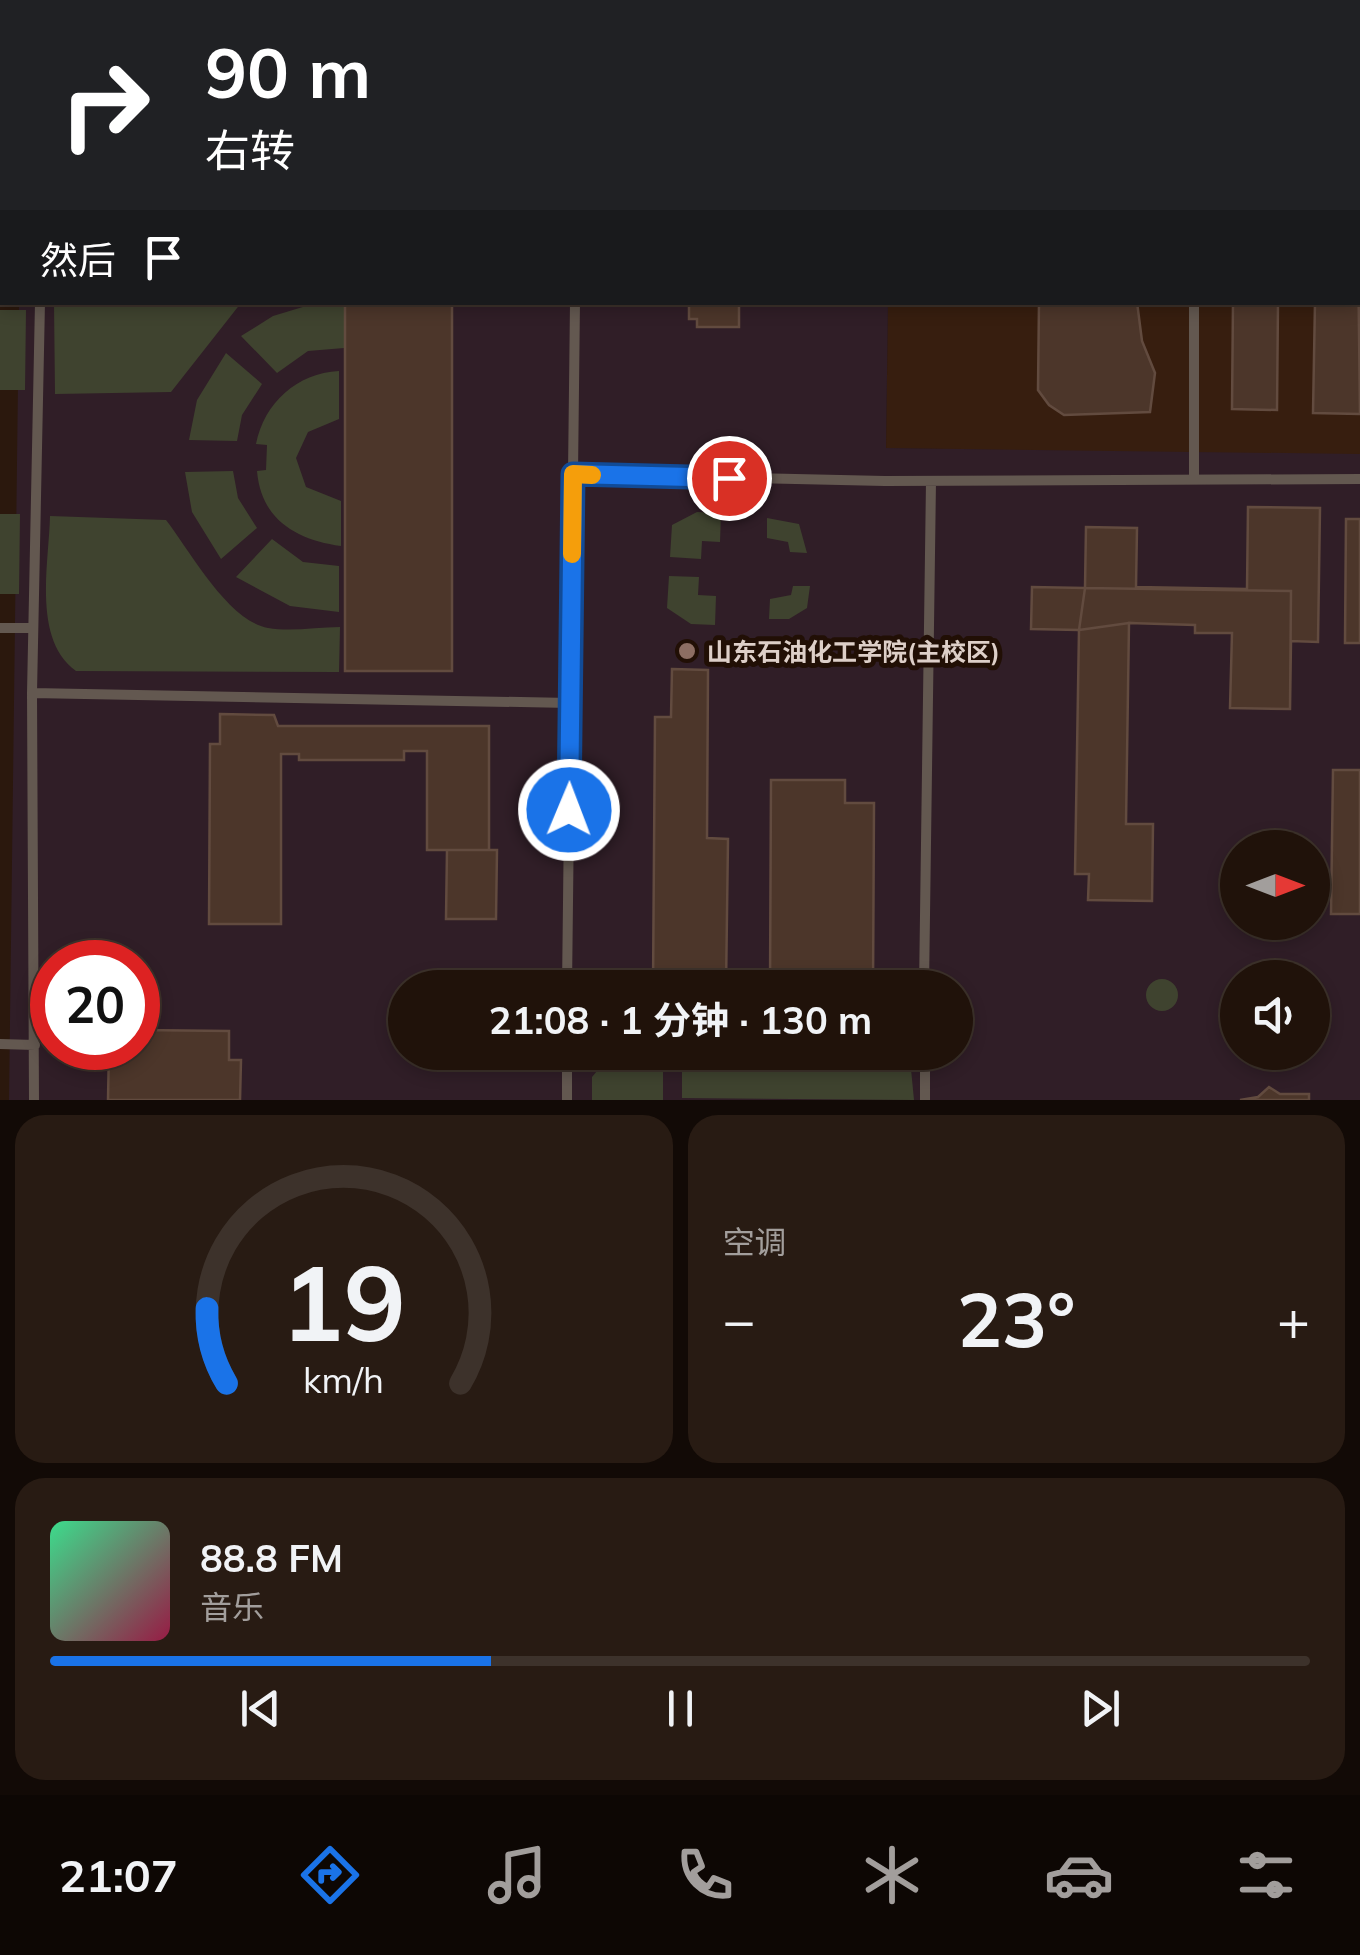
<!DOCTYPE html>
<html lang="zh">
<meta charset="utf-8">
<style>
:root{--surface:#20120a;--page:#281b13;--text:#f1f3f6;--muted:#a29e9c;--line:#3d322b;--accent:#1a73e8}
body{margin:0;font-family:Mulish,"Noto Sans SC",sans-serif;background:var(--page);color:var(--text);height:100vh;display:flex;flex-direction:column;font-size:38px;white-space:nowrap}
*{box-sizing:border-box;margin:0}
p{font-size:32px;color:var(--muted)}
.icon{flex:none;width:55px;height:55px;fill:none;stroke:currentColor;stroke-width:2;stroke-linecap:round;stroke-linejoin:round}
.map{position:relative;height:1100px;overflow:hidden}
.drawer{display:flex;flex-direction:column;gap:15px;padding:15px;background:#120a06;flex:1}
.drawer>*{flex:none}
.banner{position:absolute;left:0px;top:0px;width:1360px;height:305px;box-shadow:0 5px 15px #0003,0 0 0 2px var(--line);background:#202124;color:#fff;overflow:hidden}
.needle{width:65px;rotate:90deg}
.tools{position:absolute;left:1220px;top:830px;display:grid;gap:20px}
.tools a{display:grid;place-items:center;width:110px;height:110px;border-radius:50%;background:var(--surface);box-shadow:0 5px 15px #0003,0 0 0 2px var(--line);font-size:50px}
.speed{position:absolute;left:30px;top:940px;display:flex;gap:20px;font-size:50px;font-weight:700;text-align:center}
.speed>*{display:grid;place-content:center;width:130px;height:130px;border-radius:50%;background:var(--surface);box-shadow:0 5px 15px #0003,0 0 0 2px var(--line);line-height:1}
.speed .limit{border:15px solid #d22;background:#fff;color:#111}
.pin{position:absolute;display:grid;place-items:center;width:85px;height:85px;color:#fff;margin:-42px;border:5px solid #fff;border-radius:50%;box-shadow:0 2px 10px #0007}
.me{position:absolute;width:110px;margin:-55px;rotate:1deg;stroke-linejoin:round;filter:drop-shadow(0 0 8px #0008)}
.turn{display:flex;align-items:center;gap:35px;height:210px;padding:0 40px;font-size:45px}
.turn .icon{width:130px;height:130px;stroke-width:2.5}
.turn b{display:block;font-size:70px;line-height:85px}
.then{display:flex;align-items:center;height:95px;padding:0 40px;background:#0003;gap:20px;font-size:38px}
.big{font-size:75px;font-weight:700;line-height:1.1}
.drawer .card{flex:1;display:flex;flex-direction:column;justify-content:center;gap:15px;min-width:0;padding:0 35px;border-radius:30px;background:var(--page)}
.drawer .dial{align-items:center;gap:0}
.dial svg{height:260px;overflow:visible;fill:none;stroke:var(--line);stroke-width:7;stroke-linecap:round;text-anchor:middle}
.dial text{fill:var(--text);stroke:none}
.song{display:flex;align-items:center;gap:30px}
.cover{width:120px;height:120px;border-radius:15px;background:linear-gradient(135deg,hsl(150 70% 55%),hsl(340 70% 35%))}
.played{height:10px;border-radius:5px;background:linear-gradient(90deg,var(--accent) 35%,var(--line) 35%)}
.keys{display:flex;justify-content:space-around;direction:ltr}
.heat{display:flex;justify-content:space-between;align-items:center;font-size:55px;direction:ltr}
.drawer .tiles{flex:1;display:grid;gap:15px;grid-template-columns:1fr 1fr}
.card:last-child{grid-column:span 2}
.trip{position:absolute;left:388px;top:970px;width:585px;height:100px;border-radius:50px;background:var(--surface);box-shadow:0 5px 15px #0003,0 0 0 2px var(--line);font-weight:700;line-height:100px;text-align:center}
.tab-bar{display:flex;height:160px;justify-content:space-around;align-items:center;background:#0d0704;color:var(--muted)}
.tab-bar .icon{width:70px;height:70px}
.tab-bar .active{color:var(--accent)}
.tab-bar b{font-size:45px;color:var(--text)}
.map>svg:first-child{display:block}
.built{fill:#371e0f}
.education{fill:#301e27;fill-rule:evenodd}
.green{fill:#3f432f}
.building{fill:#4c362a;stroke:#624b3f;stroke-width:2.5}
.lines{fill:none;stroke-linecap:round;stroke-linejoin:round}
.service{stroke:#635850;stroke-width:10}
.route-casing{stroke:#114b97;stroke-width:25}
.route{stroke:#1a73e8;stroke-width:18}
.slow{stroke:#f59e0b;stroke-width:18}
.education-dot{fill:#8d6e63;stroke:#210f05;stroke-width:4}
.labels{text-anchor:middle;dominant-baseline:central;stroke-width:10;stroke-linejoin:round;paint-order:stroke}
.poi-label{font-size:25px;font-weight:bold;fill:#ddcfc8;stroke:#210f05;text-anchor:start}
</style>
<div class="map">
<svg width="1360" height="1100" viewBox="0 0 1360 1100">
<rect width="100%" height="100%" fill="#2b180d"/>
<!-- built -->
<path class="built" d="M891,0H1360V456L886,448L888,303L1358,302V2Z"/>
<!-- education -->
<path class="education" d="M23,0H891L23,2Z
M19,303H888L886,448L1360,454V1100H9ZM1238,848H1312V922H1238ZM52,962H138V1048H52ZM1238,978H1312V1052H1238ZM405,988H955V1052H405Z"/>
<!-- green -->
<path class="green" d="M54,303V302L241,303L171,392L55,394Z
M316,303H344V348L308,351L277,373L241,336L273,316Z
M0,310H26L25,390H0Z
M226,353L262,384L242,415L237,441L189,440L197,400Z
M339,371V419L308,432L296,458L306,487L341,501V546C297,540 261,520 257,471L266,470L267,445L256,444C264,403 297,373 339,371Z
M233,471L238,498L257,528L221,559L192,512L185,472Z
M697,512L721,513L720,542L702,541L701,559L670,557L672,525Z
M0,514H20L19,594H0Z
M50,516L166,520C190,551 228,621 268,628C291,632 317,627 340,627L339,672L76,671C32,639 49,564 50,516Z
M767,518L799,524L807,553L790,552L788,542L767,538Z
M272,539L303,562L339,566V612L290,606L236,577Z
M669,576L699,577L698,595L716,596L715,625L691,624L667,608Z
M793,586H810L807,608L789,619H769L770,599L791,595Z
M1146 995a16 16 0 1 1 32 0a16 16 0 1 1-32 0Z
M612,1053H648V1058H663V1100H592V1077Z
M682,1053H887L911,1069L914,1100L682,1098Z"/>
<!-- building -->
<path class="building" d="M1358,248L1360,414L1313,413L1315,302H1358Z
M345,302H452V671H345Z
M689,302H739V327H697V319H689Z
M1039,302H1137L1142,341L1155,373L1150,412L1064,415L1049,405L1038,390Z
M1233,302H1278L1277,410L1232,409Z
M1248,507L1320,508L1318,642L1291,641L1290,709L1230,708L1232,633H1195V625L1129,623L1126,824H1153L1152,901L1088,900L1089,874H1075L1079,630L1031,629L1032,587L1085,588L1086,527L1137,528L1136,587L1247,589Z
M1346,519H1360V643H1345Z
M1085,588L1291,591L1290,709L1230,708L1232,633H1195V625L1129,623L1079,630Z
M672,669L708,670L707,838L728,839L726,988H653L655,717H671Z
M220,714L274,715L278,726H489V850H427V751H404V760H299V754H281V924H209L210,744H220Z
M1333,770H1360V914H1331Z
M771,780H845V803H874L873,988H770Z
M447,850H497L496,919H446Z
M138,1030L229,1031V1060H241L240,1100H108L109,1048H138Z
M1269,1087L1280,1094H1309V1100H1240L1258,1097Z"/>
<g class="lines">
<!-- service -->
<path class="service" d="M46,2V0
M578,2V0
M1199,2V0
M0,284L2,285
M1194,302V479
M573,474L885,481L1360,479
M0,628H33
M32,693L570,703
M567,988L575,302
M924,988L931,481
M0,1044L35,1045
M925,1052V1100
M34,1100L32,693L40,302
M567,1100V1052"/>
</g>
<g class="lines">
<defs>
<path id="route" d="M569,810L573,474L729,478"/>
</defs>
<!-- route casing -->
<use href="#route" class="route-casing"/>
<!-- route -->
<use href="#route" class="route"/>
<!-- slow -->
<path class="slow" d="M572,554L573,474L592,475"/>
</g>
<!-- markers -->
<circle class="education-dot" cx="687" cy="651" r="10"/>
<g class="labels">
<!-- poi labels -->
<g class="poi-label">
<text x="707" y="651">山东石油化工学院(主校区)</text>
</g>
</g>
</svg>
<div class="tools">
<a><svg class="needle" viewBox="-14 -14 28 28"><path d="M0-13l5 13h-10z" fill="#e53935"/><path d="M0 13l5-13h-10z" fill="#a29e9c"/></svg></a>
<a><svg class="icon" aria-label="sound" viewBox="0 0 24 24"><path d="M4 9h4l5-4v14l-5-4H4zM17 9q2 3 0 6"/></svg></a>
</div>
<div class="speed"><div class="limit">20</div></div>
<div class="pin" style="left:729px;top:478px;background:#d93025"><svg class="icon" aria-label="arrive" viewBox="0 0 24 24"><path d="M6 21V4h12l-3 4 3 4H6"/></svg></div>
<svg class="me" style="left:569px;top:810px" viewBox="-20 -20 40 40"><circle r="17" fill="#1a73e8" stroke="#fff" stroke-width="3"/><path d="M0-11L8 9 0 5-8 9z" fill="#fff"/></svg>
<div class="trip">21:08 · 1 分钟 · 130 m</div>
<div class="banner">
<div class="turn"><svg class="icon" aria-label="right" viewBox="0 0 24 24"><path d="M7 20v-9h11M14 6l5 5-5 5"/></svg><div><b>90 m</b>右转</div></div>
<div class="then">然后<svg class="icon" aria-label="arrive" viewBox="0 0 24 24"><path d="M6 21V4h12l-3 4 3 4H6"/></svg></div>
</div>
</div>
<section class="drawer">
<div class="tiles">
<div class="card dial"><svg viewBox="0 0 100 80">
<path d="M14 69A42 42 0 1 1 86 69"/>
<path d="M14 69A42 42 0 0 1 8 46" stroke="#1a73e8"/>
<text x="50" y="56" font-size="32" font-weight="700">19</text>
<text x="50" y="72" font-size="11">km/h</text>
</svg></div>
<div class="card"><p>空调</p>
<div class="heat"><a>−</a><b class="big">23°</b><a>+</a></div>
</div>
<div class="card">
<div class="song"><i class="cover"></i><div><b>88.8 FM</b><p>音乐</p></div></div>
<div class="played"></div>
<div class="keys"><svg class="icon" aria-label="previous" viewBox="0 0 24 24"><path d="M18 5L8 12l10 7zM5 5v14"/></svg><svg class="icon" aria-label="pause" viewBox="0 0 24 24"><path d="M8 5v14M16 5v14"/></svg><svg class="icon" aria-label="next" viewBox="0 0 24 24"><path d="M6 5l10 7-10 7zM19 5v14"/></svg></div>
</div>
</div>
</section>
<nav class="tab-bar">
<b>21:07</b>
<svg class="icon active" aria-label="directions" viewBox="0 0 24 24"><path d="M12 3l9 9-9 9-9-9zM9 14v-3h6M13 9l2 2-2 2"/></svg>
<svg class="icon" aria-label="music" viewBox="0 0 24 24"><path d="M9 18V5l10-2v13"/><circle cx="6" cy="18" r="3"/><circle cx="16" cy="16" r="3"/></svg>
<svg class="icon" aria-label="phone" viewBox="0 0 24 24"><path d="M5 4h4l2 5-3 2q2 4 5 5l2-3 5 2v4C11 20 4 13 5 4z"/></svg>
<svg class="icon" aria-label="climate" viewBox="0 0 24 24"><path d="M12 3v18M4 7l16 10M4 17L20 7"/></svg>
<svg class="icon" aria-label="car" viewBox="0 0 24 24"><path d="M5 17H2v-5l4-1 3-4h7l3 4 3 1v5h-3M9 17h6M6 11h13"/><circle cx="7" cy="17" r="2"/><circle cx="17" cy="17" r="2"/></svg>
<svg class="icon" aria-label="filters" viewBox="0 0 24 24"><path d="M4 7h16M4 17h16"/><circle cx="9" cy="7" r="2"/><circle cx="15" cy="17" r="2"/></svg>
</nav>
